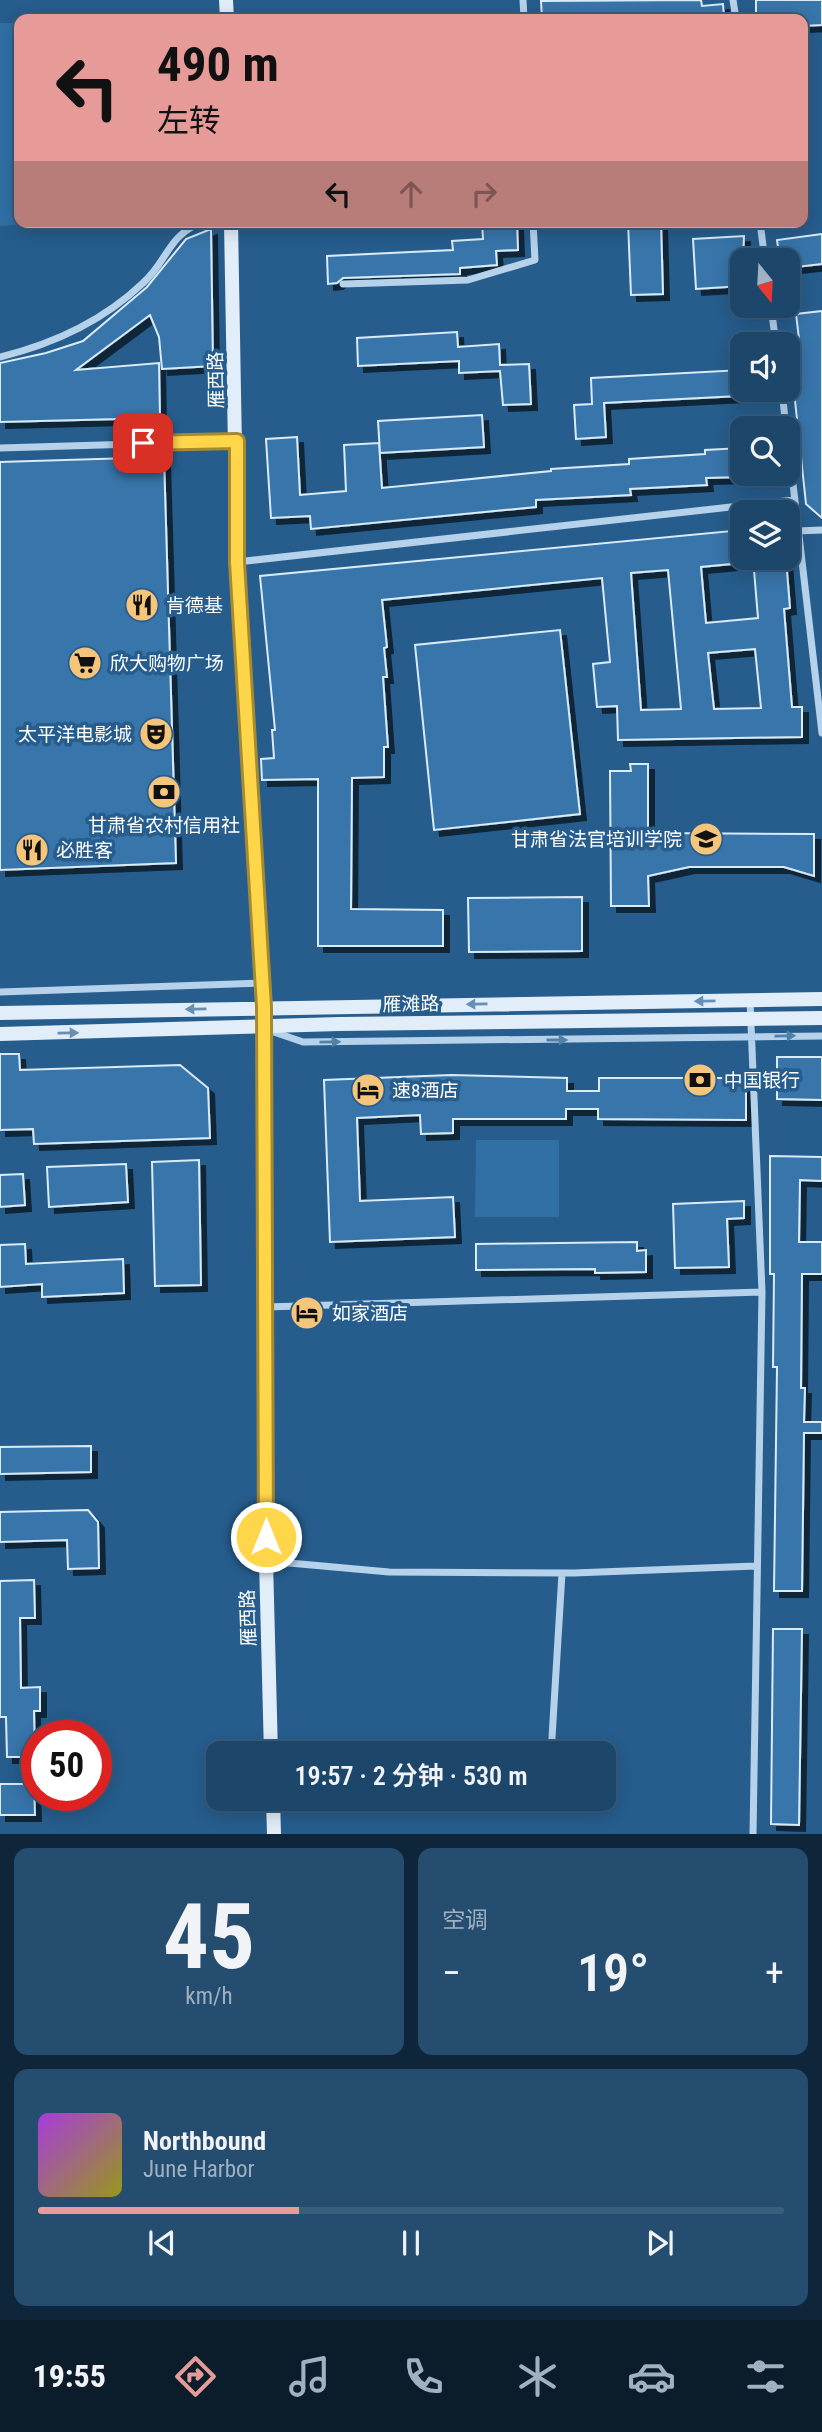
<!DOCTYPE html>
<html lang="zh">
<meta charset="utf-8">
<style>
:root{--surface:#1c466a;--page:#254d70;--text:#f1f3f6;--muted:#a0b1c1;--line:#3a5e7e;--accent:#e69b98}
body{margin:0;font-family:"Roboto Condensed","Noto Sans SC",sans-serif;background:var(--page);color:var(--text);height:100vh;display:flex;flex-direction:column;font-size:26px;white-space:nowrap}
*{box-sizing:border-box;margin:0}
p{font-size:23px;color:var(--muted)}
.icon{flex:none;width:38px;height:38px;fill:none;stroke:currentColor;stroke-width:2;stroke-linecap:round;stroke-linejoin:round}
.map{position:relative;height:1834px;overflow:hidden}
.details{display:flex;flex-direction:column;gap:14px;padding:14px;background:#0f263a;flex:1}
.details>*{flex:none}
.banner{position:absolute;left:14px;top:14px;width:794px;height:214px;border-radius:14px;box-shadow:0 4px 18px #0003,0 0 0 2px var(--line);background:#e69b98;color:#111;overflow:hidden}
.needle{width:46px;rotate:162deg}
.controls{position:absolute;left:730px;top:248px;display:grid;gap:14px}
.controls a{display:grid;place-items:center;width:70px;height:70px;border-radius:14px;background:var(--surface);box-shadow:0 4px 18px #0003,0 0 0 2px var(--line);font-size:35px}
.speed{position:absolute;left:21px;top:1720px;display:flex;gap:14px;font-size:35px;font-weight:700;text-align:center}
.speed>*{display:grid;place-content:center;width:91px;height:91px;border-radius:50%;background:var(--surface);box-shadow:0 4px 18px #0003,0 0 0 2px var(--line);line-height:1}
.speed .limit{border:10px solid #d22;background:#fff;color:#111}
.pin{position:absolute;display:grid;place-items:center;width:60px;height:60px;color:#fff;margin:-30px;border-radius:14px;box-shadow:0 4px 10px #0006}
.me{position:absolute;width:77px;margin:-38px;rotate:0deg;stroke-linejoin:round;filter:drop-shadow(0 0 5px #0008)}
.turn{display:flex;align-items:center;gap:24px;height:147px;padding:0 28px;font-size:32px}
.turn .icon{width:91px;height:91px;stroke-width:2.5}
.turn b{display:block;font-size:49px;line-height:60px}
.lanes{display:flex;align-items:center;height:66px;padding:0 28px;background:#0003;justify-content:center;gap:35px;direction:ltr}
.lanes .off{opacity:.35}
.big{font-size:52px;font-weight:600;line-height:1.1}
.details .tile{flex:1;display:flex;flex-direction:column;justify-content:center;gap:10px;min-width:0;padding:0 24px;border-radius:14px;background:var(--page)}
.details .dial{align-items:center;gap:0}
.dial b{font-size:91px;line-height:1}
.song{display:flex;align-items:center;gap:21px}
.cover{width:84px;height:84px;border-radius:10px;background:linear-gradient(135deg,hsl(280 70% 55%),hsl(60 70% 35%))}
.played{height:7px;border-radius:4px;background:linear-gradient(90deg,var(--accent) 35%,var(--line) 35%)}
.keys{display:flex;justify-content:space-around;direction:ltr}
.heat{display:flex;justify-content:space-between;align-items:center;font-size:38px;direction:ltr}
.details .tiles{flex:1;display:grid;gap:14px;grid-template-columns:1fr 1fr}
.tile:last-child{grid-column:span 2}
.trip{position:absolute;left:206px;top:1741px;width:410px;height:70px;border-radius:14px;background:var(--surface);box-shadow:0 4px 18px #0003,0 0 0 2px var(--line);font-weight:600;line-height:70px;text-align:center}
.dock{display:flex;height:112px;justify-content:space-around;align-items:center;background:#0b1c2a;color:var(--muted)}
.dock .icon{width:49px;height:49px}
.dock .on{color:var(--accent)}
.dock b{font-size:32px;color:var(--text)}
.map>svg:first-child{display:block}
.green{fill:#3070a5}
.building{fill:#3775aa;stroke:#daebf8;stroke-width:2;fill-rule:evenodd;filter:url(#shadow)}
.lines{fill:none;stroke-linecap:round;stroke-linejoin:round}
.minor{stroke:#b6d2eb;stroke-width:7}
.secondary{stroke:#e1edf9;stroke-width:14}
.oneway{fill:#678fb3}
.oneway2{fill:#5180a9}
.route-casing{stroke:#a68a30;stroke-width:18}
.route{stroke:#ffd54a;stroke-width:12}
.labels{text-anchor:middle;dominant-baseline:central;stroke-width:7;stroke-linejoin:round;paint-order:stroke}
.street-label{font-size:19px;fill:#fff;stroke:#265d8d}
.poi-label{font-size:19px;fill:#fff;stroke:#265d8d;text-anchor:start}
</style>
<div class="map">
<svg width="822" height="1834" viewBox="0 0 822 1834">
<defs>
<filter id="shadow"><feDropShadow dx="6" dy="6" stdDeviation="0" flood-color="#0009"/></filter>
</defs>
<rect width="100%" height="100%" fill="#265d8d"/>
<!-- green -->
<path class="green" d="M0,23H19V222H61L0,226Z
M476,1140H559V1217H475Z"/>
<!-- building -->
<path class="building" d="M701,0L702,6L723,4L724,19H542L541,1Z
M756,0H822V25L803,26V19H756Z
M482,222H517L518,250L496,251L497,265L460,268V274L343,278L337,283L328,284L327,256L453,250L452,241L483,239Z
M628,222H661L663,294L631,295Z
M211,229L213,366L162,369L159,337L150,315L76,370L159,363L160,418L0,422V363L46,353L83,341L147,287L186,239Z
M822,234V264L788,268V261H780L777,240Z
M744,236L742,286L696,289L693,239Z
M822,311V518L806,504L794,391H800L791,348L800,347L796,314Z
M457,332L458,347L499,344L500,365L529,364L531,404L503,405L500,371L459,373V361L358,366L357,338Z
M742,370L739,396L604,403L606,437L576,439L574,405L592,404L591,378Z
M482,415L484,447L380,453L378,421Z
M297,437L300,495L346,491L344,445L379,443L382,488L551,471V469L629,464V459L705,454V450L742,448V477L706,478L707,485L630,489L631,495L536,500V507L311,529L310,516L271,518L266,439Z
M164,457L176,863L0,870V462Z
M742,530V563L701,567L706,623L758,618L753,558L786,559L790,608L784,609L792,707H802V737L618,740L617,706L597,707L593,664L610,662L602,578L382,600L387,647L384,648L387,677H383L388,747H384V777L352,778L351,909L443,910V946H318V779L262,780L261,759L274,758L272,730H275L260,576ZM668,570L681,709L641,710L631,573ZM755,649L761,708L714,709L708,653Z
M560,630L580,814L434,830L415,645Z
M630,764H648V833L814,834V876L784,867H689L648,876L649,906H611L610,771H631Z
M582,897V951L469,952L468,898Z
M0,1054H19L20,1070L180,1065L208,1088L210,1138L34,1144L33,1129L0,1130Z
M777,1057H822V1100L777,1099Z
M451,1075L567,1078V1091H599V1078H746V1120L598,1119V1109H566V1119H453V1133L421,1134L420,1115L357,1118L360,1201L453,1197L455,1237L330,1242L324,1080Z
M770,1156L822,1157V1181L800,1180L799,1242H822V1274H802L801,1388H805L804,1422H822V1433H804L802,1591H774L777,1367H773L774,1274H770Z
M199,1160L201,1285L155,1286L152,1162Z
M126,1164L128,1202L49,1207L47,1167Z
M23,1174L25,1205L0,1207V1175Z
M744,1201V1218L727,1219L729,1267L675,1268L673,1204Z
M637,1242V1251L646,1250V1272L595,1273V1269L476,1270V1244Z
M25,1244L26,1264L123,1259L124,1293L42,1297V1284L0,1287V1245Z
M91,1446V1472L0,1474V1447Z
M88,1510L98,1522L99,1568L68,1569L67,1540L0,1542V1512Z
M34,1580L35,1618H20L21,1688L40,1687V1711H34L35,1757H7L6,1717H0V1581Z
M773,1629H802L799,1825L771,1824Z
M0,1784H34L35,1815H0Z"/>
<g class="lines">
<!-- minor -->
<path class="minor" d="M523,0L524,19
M733,0L736,19
M760,222L765,261
M343,284L468,280L535,260L533,222
M771,306L776,345
M0,357C53,344 103,321 143,283C168,261 167,236 202,222
M782,390L786,429
M788,441L822,733
M0,448L236,441
M797,531L822,530
M237,562L794,500
M0,992L262,983
M750,1000L762,1292L753,1834
M268,1030L303,1042L822,1036
M266,1307L762,1292
M267,1561L389,1572L574,1573L756,1566
M551,1754L562,1573"/>
<!-- secondary -->
<path class="secondary" d="M226,0L227,19
M231,222L237,562L264,1007L266,1561L271,1754
M0,1013L822,999
M0,1034L339,1024L822,1018
M273,1799L274,1834"/>
</g>
<!-- one-way arrows -->
<defs><path id="oneway-solid" d="M-6-.8H1V-3.2L6.5 0L1 3.2V.8H-6Z" transform="scale(1.75)"/></defs>
<g class="oneway">
<use href="#oneway-solid" transform="translate(705 1001) rotate(179)"/>
<use href="#oneway-solid" transform="translate(477 1004) rotate(179)"/>
<use href="#oneway-solid" transform="translate(196 1009) rotate(179)"/>
<use href="#oneway-solid" transform="translate(68 1033) rotate(-1)"/>
</g>
<g class="oneway2">
<use href="#oneway-solid" transform="translate(785 1036) rotate(-1)"/>
<use href="#oneway-solid" transform="translate(557 1040)"/>
<use href="#oneway-solid" transform="translate(330 1042) rotate(-1)"/>
</g>
<g class="lines">
<defs>
<path id="route" d="M143,443L237,441V562L264,1007L266,1537"/>
</defs>
<!-- route casing -->
<use href="#route" class="route-casing"/>
<!-- route -->
<use href="#route" class="route"/>
</g>
<!-- icons -->
<defs>
<symbol id="restaurant-disc" viewBox="-11 -11 22 22"><circle r="9.5" fill="#f4c57b" stroke="#265d8d"/><path d="M-5-6h1v4h1v-4h1v4h1v-4h1v5L-1.5 .5V6h-2V.5L-5-1ZM5-6V6H3V1.5H1.5Q1.5-4 5-6Z" fill="#111"/></symbol>
<symbol id="supermarket-disc" viewBox="-11 -11 22 22"><circle r="9.5" fill="#f4c57b" stroke="#265d8d"/><path d="M-6-5.5h2.5l.6 2H6L4.5 2H-2.5L-4.4-4H-6ZM-1.5 3.2a1.3 1.3 0 1 0 .1 0ZM3 3.2a1.3 1.3 0 1 0 .1 0Z" fill="#111"/></symbol>
<symbol id="theatre-disc" viewBox="-11 -11 22 22"><circle r="9.5" fill="#f4c57b" stroke="#265d8d"/><path d="M-5-5.5Q0-4 5-5.5V0Q5 5 0 6Q-5 5-5 0ZM-3.3-2.5H-1v1.5H-3.3ZM1-2.5H3.3v1.5H1ZM-2.8 1Q0 5.5 2.8 1Z" fill="#111"/></symbol>
<symbol id="bank-disc" viewBox="-11 -11 22 22"><circle r="9.5" fill="#f4c57b" stroke="#265d8d"/><path d="M-6-4H6V4H-6ZM0-2.3a2.3 2.3 0 1 0 0 4.6a2.3 2.3 0 1 0 0-4.6Z" fill="#111"/></symbol>
<symbol id="university-disc" viewBox="-11 -11 22 22"><circle r="9.5" fill="#f4c57b" stroke="#265d8d"/><path d="M0-5L7-2L0 1L-7-2ZM-4 1L0 2.5L4 1V4Q0 6-4 4Z" fill="#111"/></symbol>
<symbol id="hotel-disc" viewBox="-11 -11 22 22"><circle r="9.5" fill="#f4c57b" stroke="#265d8d"/><path d="M-6-4.5h1.5V1H6V5H4.5V3h-9V5H-6ZM-4 0a1.8 1.8 0 1 1 3.6 0ZM.5 0V-2.5h3Q6-2.5 6 0Z" fill="#111"/></symbol>
</defs>
<g fill-rule="evenodd">
<use href="#restaurant-disc" x="123" y="586" width="38" height="38"/>
<use href="#supermarket-disc" x="66" y="644" width="38" height="38"/>
<use href="#theatre-disc" x="137" y="715" width="38" height="38"/>
<use href="#bank-disc" x="145" y="773" width="38" height="38"/>
<use href="#university-disc" x="687" y="820" width="38" height="38"/>
<use href="#restaurant-disc" x="13" y="831" width="38" height="38"/>
<use href="#bank-disc" x="681" y="1061" width="38" height="38"/>
<use href="#hotel-disc" x="349" y="1071" width="38" height="38"/>
<use href="#hotel-disc" x="288" y="1294" width="38" height="38"/>
</g>
<g class="labels">
<!-- street labels -->
<g class="street-label">
<text transform="translate(216 380) rotate(-91)">雁西路</text>
<text transform="translate(411 1004) rotate(-1)">雁滩路</text>
<text transform="translate(248 1618) rotate(-92)">雁西路</text>
</g>
<!-- poi labels -->
<g class="poi-label">
<text x="166" y="605">肯德基</text>
<text x="110" y="663">欣大购物广场</text>
<text x="132" y="734" text-anchor="end">太平洋电影城</text>
<text x="164" y="825" text-anchor="middle">甘肃省农村信用社</text>
<text x="682" y="839" text-anchor="end">甘肃省法官培训学院</text>
<text x="56" y="850">必胜客</text>
<text x="724" y="1080">中国银行</text>
<text x="392" y="1090">速8酒店</text>
<text x="332" y="1313">如家酒店</text>
</g>
</g>
</svg>
<div class="controls">
<a><svg class="needle" viewBox="-14 -14 28 28"><path d="M0-13l5 13h-10z" fill="#e53935"/><path d="M0 13l5-13h-10z" fill="#a0b1c1"/></svg></a>
<a><svg class="icon" aria-label="sound" viewBox="0 0 24 24"><path d="M4 9h4l5-4v14l-5-4H4zM17 9q2 3 0 6"/></svg></a>
<a><svg class="icon" aria-label="search" viewBox="0 0 24 24"><circle cx="10" cy="10" r="6"/><path d="M15 15l6 6"/></svg></a>
<a><svg class="icon" aria-label="layers" viewBox="0 0 24 24"><path d="M12 4l9 5-9 5-9-5zM3 14l9 5 9-5"/></svg></a>
</div>
<div class="speed"><div class="limit">50</div></div>
<div class="pin" style="left:143px;top:443px;background:#d93025"><svg class="icon" aria-label="arrive" viewBox="0 0 24 24"><path d="M6 21V4h12l-3 4 3 4H6"/></svg></div>
<svg class="me" style="left:266px;top:1537px" viewBox="-20 -20 40 40"><circle r="17" fill="#ffd54a" stroke="#fff" stroke-width="3"/><path d="M0-11L8 9 0 5-8 9z" fill="#fff"/></svg>
<div class="trip">19:57 · 2 分钟 · 530 m</div>
<div class="banner">
<div class="turn"><svg class="icon" aria-label="left" viewBox="0 0 24 24"><path d="M17 20v-9H6M10 6l-5 5 5 5"/></svg><div><b>490 m</b>左转</div></div>
<div class="lanes"><svg class="icon" aria-label="left" viewBox="0 0 24 24"><path d="M17 20v-9H6M10 6l-5 5 5 5"/></svg><svg class="icon off" aria-label="ahead" viewBox="0 0 24 24"><path d="M12 20V5M6 11l6-6 6 6"/></svg><svg class="icon off" aria-label="right" viewBox="0 0 24 24"><path d="M7 20v-9h11M14 6l5 5-5 5"/></svg></div>
</div>
</div>
<section class="details">
<div class="tiles">
<div class="tile dial"><b>45</b><p>km/h</p></div>
<div class="tile"><p>空调</p>
<div class="heat"><a>−</a><b class="big">19°</b><a>+</a></div>
</div>
<div class="tile">
<div class="song"><i class="cover"></i><div><b>Northbound</b><p>June Harbor</p></div></div>
<div class="played"></div>
<div class="keys"><svg class="icon" aria-label="previous" viewBox="0 0 24 24"><path d="M18 5L8 12l10 7zM5 5v14"/></svg><svg class="icon" aria-label="pause" viewBox="0 0 24 24"><path d="M8 5v14M16 5v14"/></svg><svg class="icon" aria-label="next" viewBox="0 0 24 24"><path d="M6 5l10 7-10 7zM19 5v14"/></svg></div>
</div>
</div>
</section>
<nav class="dock">
<b>19:55</b>
<svg class="icon on" aria-label="directions" viewBox="0 0 24 24"><path d="M12 3l9 9-9 9-9-9zM9 14v-3h6M13 9l2 2-2 2"/></svg>
<svg class="icon" aria-label="music" viewBox="0 0 24 24"><path d="M9 18V5l10-2v13"/><circle cx="6" cy="18" r="3"/><circle cx="16" cy="16" r="3"/></svg>
<svg class="icon" aria-label="phone" viewBox="0 0 24 24"><path d="M5 4h4l2 5-3 2q2 4 5 5l2-3 5 2v4C11 20 4 13 5 4z"/></svg>
<svg class="icon" aria-label="climate" viewBox="0 0 24 24"><path d="M12 3v18M4 7l16 10M4 17L20 7"/></svg>
<svg class="icon" aria-label="car" viewBox="0 0 24 24"><path d="M5 17H2v-5l4-1 3-4h7l3 4 3 1v5h-3M9 17h6M6 11h13"/><circle cx="7" cy="17" r="2"/><circle cx="17" cy="17" r="2"/></svg>
<svg class="icon" aria-label="filters" viewBox="0 0 24 24"><path d="M4 7h16M4 17h16"/><circle cx="9" cy="7" r="2"/><circle cx="15" cy="17" r="2"/></svg>
</nav>
